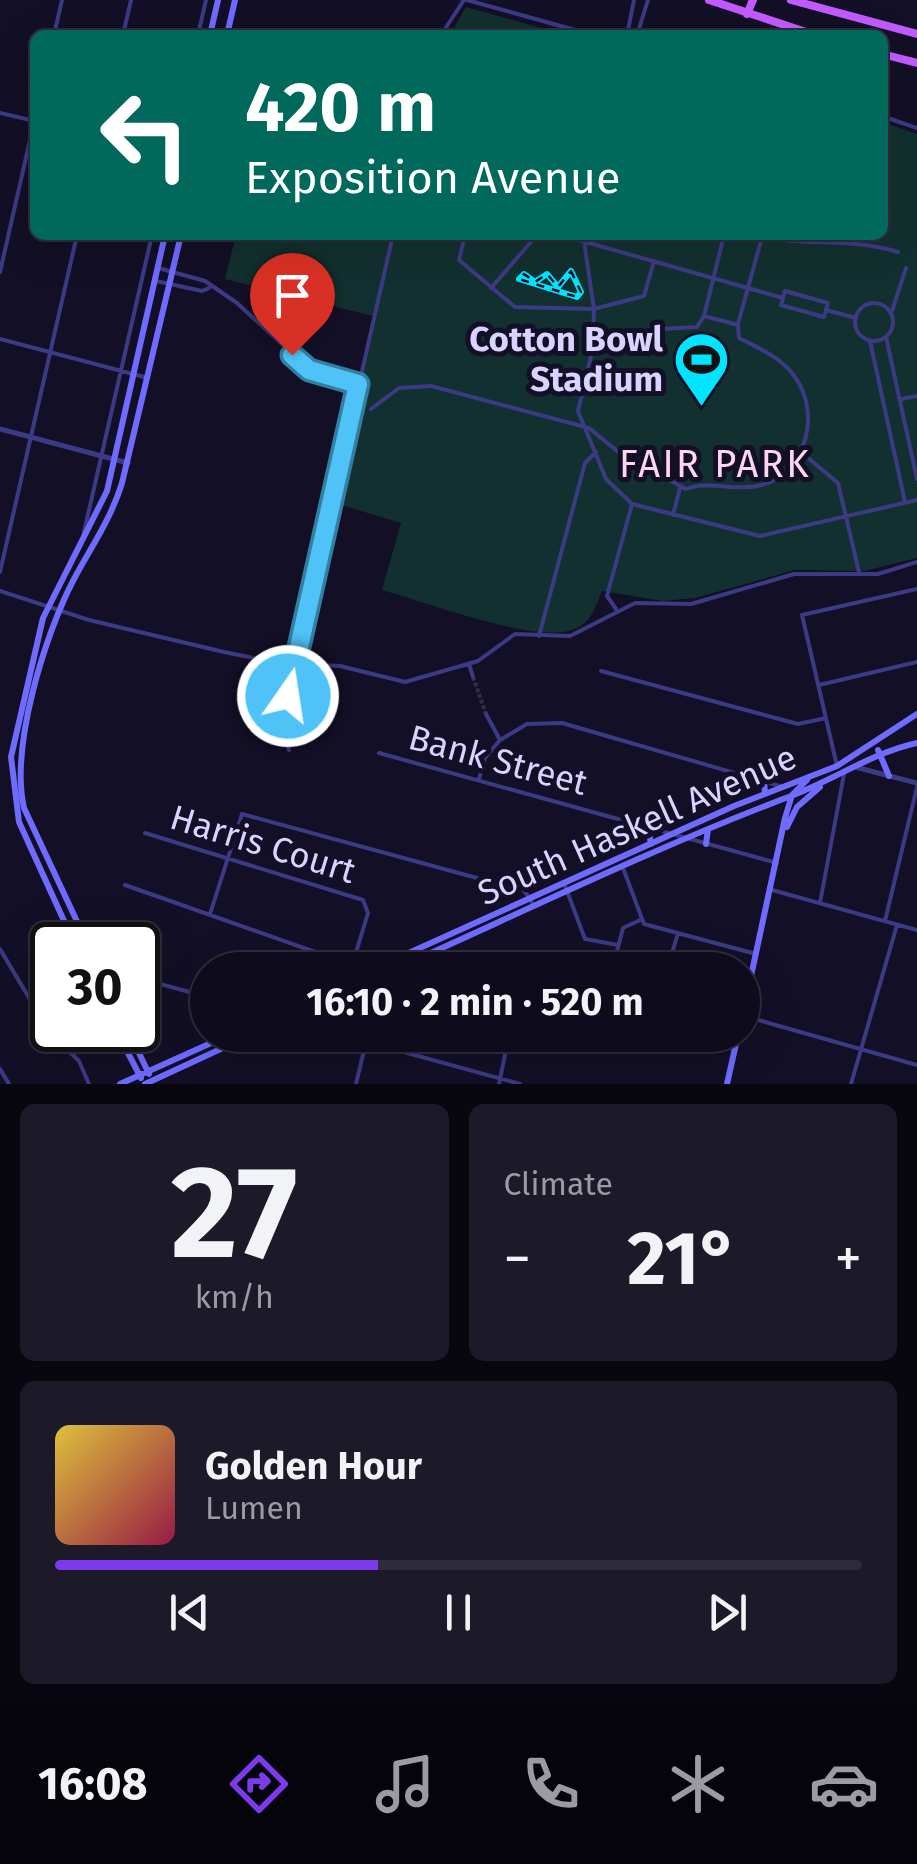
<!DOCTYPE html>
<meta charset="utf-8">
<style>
:root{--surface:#0e0b1c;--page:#1c1929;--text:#f1f3f6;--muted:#9b9ba3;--line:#2e2b3b;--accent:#7c3aed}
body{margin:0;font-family:"Fira Sans",sans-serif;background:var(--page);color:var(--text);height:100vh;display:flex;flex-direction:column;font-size:38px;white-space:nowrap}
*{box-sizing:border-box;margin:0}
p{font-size:32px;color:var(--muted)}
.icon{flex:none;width:55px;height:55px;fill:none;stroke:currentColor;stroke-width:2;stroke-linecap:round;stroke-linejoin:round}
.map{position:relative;height:1084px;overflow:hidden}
.sheet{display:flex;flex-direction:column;gap:20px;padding:20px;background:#08060f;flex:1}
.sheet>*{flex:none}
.top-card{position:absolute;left:30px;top:30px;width:858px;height:210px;border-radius:15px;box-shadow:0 10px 40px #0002,0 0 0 2px var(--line);background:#00695c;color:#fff;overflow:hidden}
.speed{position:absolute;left:30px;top:922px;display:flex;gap:20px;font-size:50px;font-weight:700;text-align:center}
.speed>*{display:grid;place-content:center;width:130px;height:130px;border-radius:50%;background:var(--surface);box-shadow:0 10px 40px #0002,0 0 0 2px var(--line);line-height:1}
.speed .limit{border:5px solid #111;border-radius:15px;background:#fff;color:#111}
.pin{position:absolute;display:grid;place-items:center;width:85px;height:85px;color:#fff;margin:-102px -42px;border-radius:50% 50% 50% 0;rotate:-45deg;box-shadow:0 0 10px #0007}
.pin .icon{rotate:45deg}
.me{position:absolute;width:110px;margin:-55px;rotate:13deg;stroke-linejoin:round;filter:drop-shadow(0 0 8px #0008)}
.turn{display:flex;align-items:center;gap:35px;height:210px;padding:0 50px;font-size:45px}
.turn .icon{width:130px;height:130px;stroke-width:2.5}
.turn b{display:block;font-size:70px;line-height:85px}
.big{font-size:75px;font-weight:700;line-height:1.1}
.sheet .widget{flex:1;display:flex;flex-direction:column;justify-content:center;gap:15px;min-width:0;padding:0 35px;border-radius:15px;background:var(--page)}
.sheet .dial{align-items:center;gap:0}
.dial b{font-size:130px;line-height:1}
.song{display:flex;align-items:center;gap:30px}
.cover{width:120px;height:120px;border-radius:15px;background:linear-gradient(135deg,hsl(50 70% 55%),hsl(340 70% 35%))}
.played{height:10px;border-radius:5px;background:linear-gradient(90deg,var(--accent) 40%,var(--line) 40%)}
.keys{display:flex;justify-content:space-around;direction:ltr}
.heat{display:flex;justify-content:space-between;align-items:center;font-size:55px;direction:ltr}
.sheet .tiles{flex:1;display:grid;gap:20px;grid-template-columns:1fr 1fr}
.widget:last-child{grid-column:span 2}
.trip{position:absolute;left:190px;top:952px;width:570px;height:100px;border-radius:50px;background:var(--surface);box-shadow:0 10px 40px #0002,0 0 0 2px var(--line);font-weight:700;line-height:100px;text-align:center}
.tabs{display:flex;height:160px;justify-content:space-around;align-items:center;background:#06040b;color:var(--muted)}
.tabs .icon{width:70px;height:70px}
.tabs .on{color:var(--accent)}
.tabs b{font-size:45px;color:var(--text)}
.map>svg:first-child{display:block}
.green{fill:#12302f}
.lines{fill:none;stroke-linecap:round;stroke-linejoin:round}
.minor-tunnel{stroke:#312d47;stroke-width:4;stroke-dasharray:4 2;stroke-linecap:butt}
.pedestrian{stroke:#3d3a85;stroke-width:4}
.minor{stroke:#3d3a85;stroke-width:4}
.tertiary{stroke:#3d3a85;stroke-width:5}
.secondary{stroke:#6f6bff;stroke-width:6}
.primary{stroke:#c25bff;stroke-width:8}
.rail-casing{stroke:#00e5ff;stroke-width:6}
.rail{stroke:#130f26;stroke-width:2.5;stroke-dasharray:8;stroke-linecap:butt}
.route-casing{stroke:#337fa1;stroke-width:25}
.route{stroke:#4fc3f7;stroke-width:18}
.labels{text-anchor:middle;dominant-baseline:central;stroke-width:10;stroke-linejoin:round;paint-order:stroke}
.poi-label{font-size:35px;font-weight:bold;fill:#d9d4ff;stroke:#130f26;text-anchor:end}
.street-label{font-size:35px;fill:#d9d4ff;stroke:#130f26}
.neighbourhood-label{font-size:38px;letter-spacing:2.5px;fill:#ffd6f0;stroke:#130f26}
</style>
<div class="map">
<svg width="917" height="1084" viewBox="0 0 917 1084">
<rect width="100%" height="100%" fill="#130f26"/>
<!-- green -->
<path class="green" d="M466,7L566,35H450Z
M883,122L917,134V558L864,571L795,570L695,598L663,601L602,591C596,605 592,621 577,628C541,647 424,601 382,590L401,523L335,503L373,316L225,279L236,235H882Z"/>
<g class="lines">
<!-- minor-tunnel -->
<path class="minor-tunnel" d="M473,677L486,714"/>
<!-- pedestrian -->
<path class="pedestrian" d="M465,235L459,260L515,307L594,309L644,296L654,261
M561,235L783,298
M584,241L594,309
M491,288L537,235
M855 322a19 19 0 1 1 38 0a19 19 0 1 1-38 0Z
M826,310L828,303L785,291L781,305L824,317L826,310L856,318
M892,311L906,268
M886,337L917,479
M870,341L905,502
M902,399L917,396"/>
<!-- minor -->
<path class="minor" d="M467,0L593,35
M213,31L233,35
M54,35L62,0
M123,35L131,0
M198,35L206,0
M441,35L464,0
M627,35L634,0
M637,35L648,0
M0,113L35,121
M882,116L917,128
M755,235C803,247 851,237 898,252
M158,268L205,281L237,303L309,369L359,384
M0,272L35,118
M156,281L202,291L209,288
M594,309L593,348L578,411L606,479L632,504L607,596L616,609
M704,316L724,235
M738,324L762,237
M0,339L148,378
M371,409L399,388L431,386L589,428L622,455L686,489C710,480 736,492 762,485C807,472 821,413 795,377C782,358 759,348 739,338L738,325L704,316L697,327L643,330L593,348
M801,452L838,483L859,572
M632,504L760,536L917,500
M673,515L680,488
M84,532L152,235
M0,572L77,235
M0,591L89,620L224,652L278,663L340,666L405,682L478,661L515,634L570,636L635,603L691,604L794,574H878L917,562
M539,636L585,463L596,452
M469,664L473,677
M601,671L798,724L826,718
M819,685L917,662
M500,740L527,724L562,723L783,787
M289,750L281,728L393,235
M379,753L777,863
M837,766L802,615L917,589
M479,779L485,758L500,740L486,714
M145,833L363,900L368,913L351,969
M623,868L644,924L756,954
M564,883L585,939L618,945
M125,885L338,960L352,970
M772,890L917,930
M820,903L844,774
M210,914L242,814L488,881C513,883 524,883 534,907
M885,921L917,787
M0,949L50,1033L79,1061L89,1084
M614,963L623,928L640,920
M667,970L678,933
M138,978L208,997
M30,997L52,986
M744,1016L917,1065
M342,1035L520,1084
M684,1035L735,1049
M0,1069L9,1084
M356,1084L366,1042
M499,1084L509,1035
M851,1084L897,925"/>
<!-- tertiary -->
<path class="tertiary" d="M0,429L128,463
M855,767L917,783"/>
<!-- secondary -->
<path class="secondary" d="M210,35L218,0
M227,35L235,0
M878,750L889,776
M764,779L765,794
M648,827L651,844
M787,827L797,807L820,787
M706,844L708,829
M75,945L19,822L11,757L43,618L107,491L165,235
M88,945L24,808C10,747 45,634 74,579C91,547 111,519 122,483L181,235
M371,970L734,806L837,766L917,714
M393,970C525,911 656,847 791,796C835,779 872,753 917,743
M742,1018L785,818L792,795L807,780
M116,1030L141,1078
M128,1030L149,1074
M120,1084L229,1035
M145,1084L251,1035
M727,1084L738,1035"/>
<!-- primary -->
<path class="primary" d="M709,0L815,35
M791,0L917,34
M747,14L753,0
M882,54L917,63"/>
<defs>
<path id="rail" d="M571,271L581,292L577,297L519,279L524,274L535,282L547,274L558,287Z"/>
</defs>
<!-- rail casing -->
<use href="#rail" class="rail-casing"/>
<!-- rail -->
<use href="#rail" class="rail"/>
</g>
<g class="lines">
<defs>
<path id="route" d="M288,696L358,384L309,370L292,355"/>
</defs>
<!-- route casing -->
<use href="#route" class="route-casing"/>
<!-- route -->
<use href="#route" class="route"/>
</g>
<!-- icons -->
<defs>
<symbol id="stadium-pin" viewBox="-11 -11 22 30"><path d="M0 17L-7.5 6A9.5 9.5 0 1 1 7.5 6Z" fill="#00e5ff" stroke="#130f26"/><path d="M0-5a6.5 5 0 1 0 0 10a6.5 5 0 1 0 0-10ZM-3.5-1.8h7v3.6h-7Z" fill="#111"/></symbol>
</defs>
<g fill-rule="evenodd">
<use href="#stadium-pin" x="670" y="328" width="63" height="86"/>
</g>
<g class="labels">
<!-- poi labels -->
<g class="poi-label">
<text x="663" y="339">Cotton Bowl<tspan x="663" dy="40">Stadium</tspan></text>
</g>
<!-- street labels -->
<g class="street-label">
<text transform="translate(498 760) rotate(15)">Bank Street</text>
<text transform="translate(637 825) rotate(-24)">South Haskell Avenue</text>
<text transform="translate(263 844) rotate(17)">Harris Court</text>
</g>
<!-- neighbourhood labels -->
<g class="neighbourhood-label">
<text x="715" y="464">FAIR PARK</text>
</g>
</g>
</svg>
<div class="speed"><div class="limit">30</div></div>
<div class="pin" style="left:292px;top:355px;background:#d93025"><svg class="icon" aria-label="arrive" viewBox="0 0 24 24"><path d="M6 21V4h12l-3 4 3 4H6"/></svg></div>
<svg class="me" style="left:288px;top:696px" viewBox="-20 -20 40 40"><circle r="17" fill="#4fc3f7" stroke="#fff" stroke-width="3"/><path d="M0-11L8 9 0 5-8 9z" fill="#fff"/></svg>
<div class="trip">16:10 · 2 min · 520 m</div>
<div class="top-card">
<div class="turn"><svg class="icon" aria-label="left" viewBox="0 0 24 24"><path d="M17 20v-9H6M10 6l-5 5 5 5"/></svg><div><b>420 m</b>Exposition Avenue</div></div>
</div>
</div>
<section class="sheet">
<div class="tiles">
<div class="widget dial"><b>27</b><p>km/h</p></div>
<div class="widget"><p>Climate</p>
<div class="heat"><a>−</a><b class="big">21°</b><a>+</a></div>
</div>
<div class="widget">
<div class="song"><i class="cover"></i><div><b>Golden Hour</b><p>Lumen</p></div></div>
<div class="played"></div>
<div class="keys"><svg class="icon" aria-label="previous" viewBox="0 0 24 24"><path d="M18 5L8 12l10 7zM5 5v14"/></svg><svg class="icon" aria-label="pause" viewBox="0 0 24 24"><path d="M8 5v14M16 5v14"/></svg><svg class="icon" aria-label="next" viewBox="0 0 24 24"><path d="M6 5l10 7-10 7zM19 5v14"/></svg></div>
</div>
</div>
</section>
<nav class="tabs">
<b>16:08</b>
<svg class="icon on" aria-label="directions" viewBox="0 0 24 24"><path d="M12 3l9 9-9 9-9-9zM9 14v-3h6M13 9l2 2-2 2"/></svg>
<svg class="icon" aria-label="music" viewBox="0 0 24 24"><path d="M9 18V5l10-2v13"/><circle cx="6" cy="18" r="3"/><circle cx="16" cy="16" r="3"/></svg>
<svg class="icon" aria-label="phone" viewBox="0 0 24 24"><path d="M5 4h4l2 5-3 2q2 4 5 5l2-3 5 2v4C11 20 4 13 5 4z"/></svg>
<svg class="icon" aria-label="climate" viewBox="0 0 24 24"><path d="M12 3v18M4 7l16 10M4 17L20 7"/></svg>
<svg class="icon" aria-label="car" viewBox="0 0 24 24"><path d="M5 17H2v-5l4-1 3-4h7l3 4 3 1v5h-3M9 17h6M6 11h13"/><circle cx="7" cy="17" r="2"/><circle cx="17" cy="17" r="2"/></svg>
</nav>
